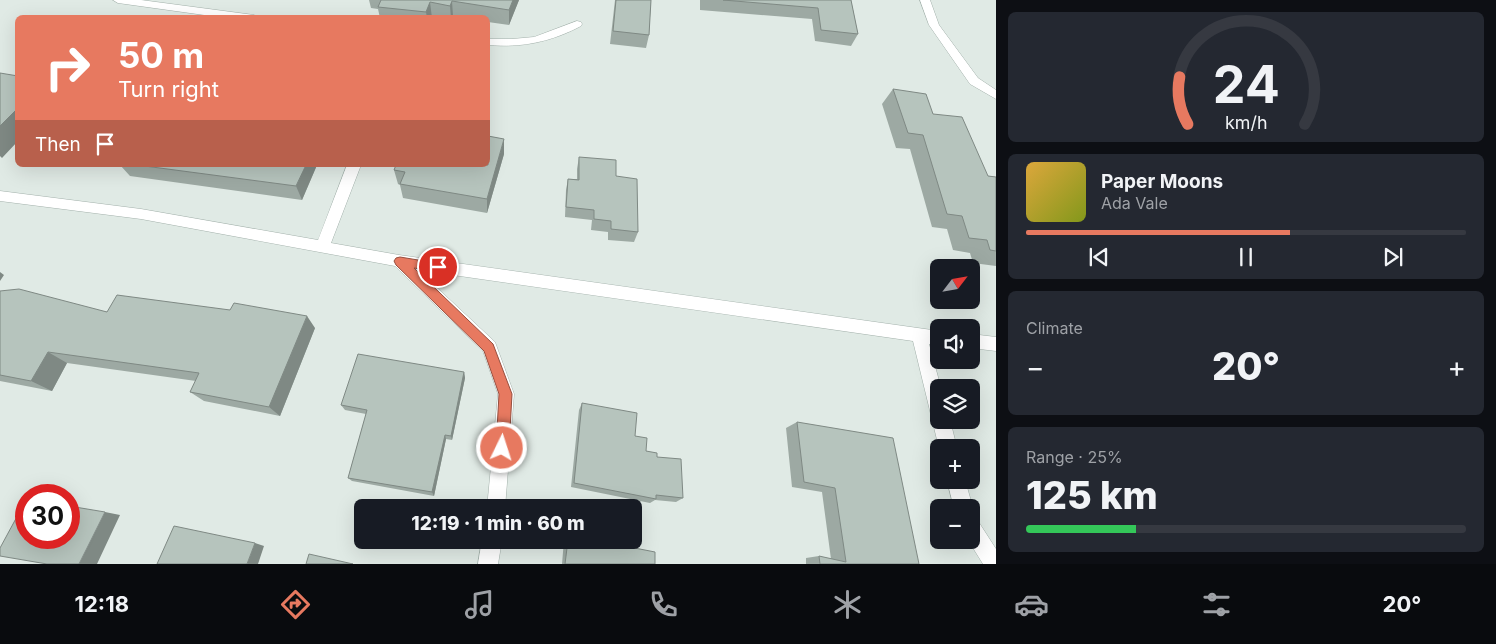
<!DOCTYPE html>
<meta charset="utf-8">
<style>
:root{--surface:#171b24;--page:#242831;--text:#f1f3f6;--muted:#9ea1a6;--line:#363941;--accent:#e77960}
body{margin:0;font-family:Inter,sans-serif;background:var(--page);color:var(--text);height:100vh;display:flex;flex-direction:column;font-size:19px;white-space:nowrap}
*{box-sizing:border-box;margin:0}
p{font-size:16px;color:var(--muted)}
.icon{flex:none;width:28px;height:28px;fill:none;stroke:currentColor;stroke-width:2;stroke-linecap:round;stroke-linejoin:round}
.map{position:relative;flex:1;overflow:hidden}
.details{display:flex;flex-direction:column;gap:12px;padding:12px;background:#0d0f14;width:500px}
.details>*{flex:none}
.hud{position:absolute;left:15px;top:15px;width:475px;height:152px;border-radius:8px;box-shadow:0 5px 20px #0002;background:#e77960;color:#fff;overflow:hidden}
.needle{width:32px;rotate:59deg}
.controls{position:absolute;left:930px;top:259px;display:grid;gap:10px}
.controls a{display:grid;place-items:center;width:50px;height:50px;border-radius:8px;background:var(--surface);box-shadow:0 5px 20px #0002;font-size:25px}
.speed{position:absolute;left:15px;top:484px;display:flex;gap:10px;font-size:25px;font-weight:700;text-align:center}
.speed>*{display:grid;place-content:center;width:65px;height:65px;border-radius:50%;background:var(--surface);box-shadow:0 5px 20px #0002;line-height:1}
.speed .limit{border:8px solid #d22;background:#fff;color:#111}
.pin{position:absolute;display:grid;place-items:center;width:42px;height:42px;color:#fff;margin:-21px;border:2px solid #fff;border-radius:50%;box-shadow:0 1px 5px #0007}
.me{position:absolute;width:55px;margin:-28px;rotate:4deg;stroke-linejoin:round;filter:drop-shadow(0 0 4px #0008)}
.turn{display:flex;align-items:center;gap:18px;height:105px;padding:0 20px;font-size:22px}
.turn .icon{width:65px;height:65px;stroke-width:2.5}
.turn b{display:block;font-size:35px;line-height:42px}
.then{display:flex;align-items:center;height:48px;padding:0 20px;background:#0003;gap:10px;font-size:19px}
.big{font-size:38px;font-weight:800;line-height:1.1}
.details .widget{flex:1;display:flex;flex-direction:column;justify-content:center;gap:8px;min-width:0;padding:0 18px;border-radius:8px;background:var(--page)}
.details .dial{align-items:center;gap:0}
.dial svg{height:130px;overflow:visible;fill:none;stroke:var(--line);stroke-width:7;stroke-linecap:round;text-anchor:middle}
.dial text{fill:var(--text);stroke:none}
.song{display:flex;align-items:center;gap:15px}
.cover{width:60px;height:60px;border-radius:8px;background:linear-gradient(135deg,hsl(40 70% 55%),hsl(70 70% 35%))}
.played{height:5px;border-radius:2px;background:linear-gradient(90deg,var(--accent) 60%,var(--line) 60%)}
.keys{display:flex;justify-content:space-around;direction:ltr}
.heat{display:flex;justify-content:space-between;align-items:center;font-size:28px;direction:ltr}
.charge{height:8px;border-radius:4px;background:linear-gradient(90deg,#34c759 25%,var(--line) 0)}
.trip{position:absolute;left:354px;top:499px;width:288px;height:50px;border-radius:8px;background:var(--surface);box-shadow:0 5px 20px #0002;font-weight:800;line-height:50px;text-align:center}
.tabs{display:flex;height:80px;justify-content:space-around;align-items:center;background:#090b0e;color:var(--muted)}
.tabs .icon{width:35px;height:35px}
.tabs .current{color:var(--accent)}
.tabs b{font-size:22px;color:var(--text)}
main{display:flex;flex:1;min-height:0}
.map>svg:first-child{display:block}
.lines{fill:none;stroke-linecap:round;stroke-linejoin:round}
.minor-casing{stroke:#a3b1ab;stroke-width:1}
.minor{fill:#fff;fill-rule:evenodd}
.wall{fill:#9da9a3}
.shaded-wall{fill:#7f8984}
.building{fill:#b6c4bd;stroke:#7f8984}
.route{fill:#e77960;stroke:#964f3e}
</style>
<main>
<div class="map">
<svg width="996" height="564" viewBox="0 0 996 564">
<rect width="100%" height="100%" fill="#e0eae5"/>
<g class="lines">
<defs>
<path id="minor" d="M113,0H141L254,15L259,18H226L118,3Z
M920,0H930L939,25L978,78L996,90V99L970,84L929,25Z
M577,21L581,22L582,24L581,26C551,42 521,48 488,45V39H512L534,37Z
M347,165H361L331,243L399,255L939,331V345L929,344L941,388H939V420H950L957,448H939L913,341L418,270L495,342L514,394L505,508H487L498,394L483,351L395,266L141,219L0,201V191L141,209L318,240Z
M971,334L996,337V351L971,348Z
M947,480H965L973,508L971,513V508H954Z
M971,519L978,521L996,549V564H983L968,540H971Z
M482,540H502L498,564H478Z"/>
</defs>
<!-- minor casing -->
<use href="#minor" class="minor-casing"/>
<!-- minor -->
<use href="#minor" class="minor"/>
</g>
<!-- wall -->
<path class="wall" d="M369,0H519L509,25L488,22V18H461L453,16V18H380L378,9L371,8Z
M615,0H651L649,35L646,48L610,44Z
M700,0H851L858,34L851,46L815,41L812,19L700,10Z
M893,89L933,114L988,176L996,177V266L973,263L970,253L953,250L947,229L932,227L910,149L896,148L882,104Z
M504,154L487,213L403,198L400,185L398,184L394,170Z
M579,157L616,176L638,232L634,242L608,240V232L591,230L592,220L565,217L566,190L568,179H577V169Z
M120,165H317L302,200L130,176Z
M0,291L107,312L315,328L280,416L204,401L190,392L196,381L67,363L52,391L0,381Z
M464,372L465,378L452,440L446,439L434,496L352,481L348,478L366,414L345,410L341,405Z
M582,403L635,436L646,451L657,457L683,498L676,502L655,500L650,503L571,487L579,410Z
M797,422L919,564H806V558L819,556L831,559L822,492L792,487L786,428Z
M564,540H594L655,564H562Z"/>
<!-- shaded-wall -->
<path class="shaded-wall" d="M513,0H519L509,25V10Z
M452,1L453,16V18H451L450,6Z
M430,2L432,18H427L426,12Z
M18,108V141L2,158L0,156V126Z
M504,139V154L487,213V199Z
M306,165H317L302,200L296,186Z
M0,272L4,275L0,281Z
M307,316L315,328L280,416L269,407Z
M48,352L67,363L52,391L31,381Z
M464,372L465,378L452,440L451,436Z
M445,435L446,439L434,496L432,492Z
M105,512L120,515L97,564H79Z
M255,543L264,546L258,564H247Z"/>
<!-- building -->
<path class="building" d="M381,0H513L509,10L452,1L450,6L430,2L426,12L378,7Z
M616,0H651L649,35L613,31Z
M723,0H851L858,34L821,30L818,8Z
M0,73L18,76V108L0,126Z
M893,89L926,94L933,114L962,117L988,176L996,177V251L990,250L987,240L969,238L962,216L947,214L923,135L908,133Z
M488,136L504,139L487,199L400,184L405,172L394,170L396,165H488Z
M579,157L616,160V176L637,179L638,232L611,229V221L594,219V210L566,207L568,179L579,180Z
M137,165H306L296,186Z
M19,289L107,312L117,295L230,310L234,303L307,316L269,407L190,392L199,373L48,352L31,381L0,375V291Z
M358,354L464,372L451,436L445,435L432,492L348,478L367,410L341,405Z
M582,403L637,413L635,436L647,438L646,451L657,453V457L681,459L683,498L656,495V499L574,483Z
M797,422L893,438L919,564H820L819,556L846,562L835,488L804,482Z
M26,500V538H69V506L105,512L79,564H47L0,556V548Z
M174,526L255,543L247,564H157Z
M568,540H594L655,552V564H565Z
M309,554L353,564H306Z"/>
<!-- route -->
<path class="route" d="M400,257L442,264L444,267L442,270L438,272L414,268L493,344L512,394L509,448L507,453L502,454L497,453L496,448L499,394L484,351L396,265L394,261L396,258Z"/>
</svg>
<div class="controls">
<a><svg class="needle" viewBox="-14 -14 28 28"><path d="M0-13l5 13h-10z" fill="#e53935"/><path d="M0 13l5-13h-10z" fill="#9ea1a6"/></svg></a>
<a><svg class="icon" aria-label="sound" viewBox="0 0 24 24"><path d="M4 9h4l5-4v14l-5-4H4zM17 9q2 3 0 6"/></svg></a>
<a><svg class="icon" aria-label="layers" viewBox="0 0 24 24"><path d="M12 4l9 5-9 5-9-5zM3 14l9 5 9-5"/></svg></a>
<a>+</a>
<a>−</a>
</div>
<div class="speed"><div class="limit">30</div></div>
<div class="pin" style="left:438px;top:267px;background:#d93025"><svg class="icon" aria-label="arrive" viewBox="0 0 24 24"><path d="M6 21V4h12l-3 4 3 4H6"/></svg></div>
<svg class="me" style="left:502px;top:448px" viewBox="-20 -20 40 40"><circle r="17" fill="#e77960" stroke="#fff" stroke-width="3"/><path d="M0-11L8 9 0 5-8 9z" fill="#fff"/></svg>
<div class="trip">12:19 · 1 min · 60 m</div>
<div class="hud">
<div class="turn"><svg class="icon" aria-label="right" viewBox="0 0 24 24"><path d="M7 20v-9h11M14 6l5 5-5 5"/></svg><div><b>50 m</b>Turn right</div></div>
<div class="then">Then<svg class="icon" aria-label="arrive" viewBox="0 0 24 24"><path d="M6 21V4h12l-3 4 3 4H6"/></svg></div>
</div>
</div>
<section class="details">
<div class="widget dial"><svg viewBox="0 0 100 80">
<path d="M14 69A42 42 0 1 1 86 69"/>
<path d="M14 69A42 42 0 0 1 9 40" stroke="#e77960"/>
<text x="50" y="56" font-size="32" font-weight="700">24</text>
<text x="50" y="72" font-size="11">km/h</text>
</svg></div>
<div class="widget">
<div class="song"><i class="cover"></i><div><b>Paper Moons</b><p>Ada Vale</p></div></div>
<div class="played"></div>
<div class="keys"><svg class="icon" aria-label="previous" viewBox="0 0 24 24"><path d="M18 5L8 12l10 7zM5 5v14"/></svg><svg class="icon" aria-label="pause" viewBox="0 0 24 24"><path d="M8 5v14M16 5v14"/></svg><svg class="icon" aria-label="next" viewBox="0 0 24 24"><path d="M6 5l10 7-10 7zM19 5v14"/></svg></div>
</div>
<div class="widget"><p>Climate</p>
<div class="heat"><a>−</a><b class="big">20°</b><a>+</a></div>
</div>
<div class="widget"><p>Range · 25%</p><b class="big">125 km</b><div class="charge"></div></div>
</section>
</main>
<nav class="tabs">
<b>12:18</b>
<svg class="icon current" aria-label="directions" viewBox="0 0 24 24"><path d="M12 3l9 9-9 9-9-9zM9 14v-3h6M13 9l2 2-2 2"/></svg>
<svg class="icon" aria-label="music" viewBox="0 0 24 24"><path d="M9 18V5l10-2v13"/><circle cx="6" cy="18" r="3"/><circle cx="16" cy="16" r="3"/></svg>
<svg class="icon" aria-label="phone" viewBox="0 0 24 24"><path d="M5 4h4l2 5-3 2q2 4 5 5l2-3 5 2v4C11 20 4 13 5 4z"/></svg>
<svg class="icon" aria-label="climate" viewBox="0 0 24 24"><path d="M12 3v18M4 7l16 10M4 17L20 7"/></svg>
<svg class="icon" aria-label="car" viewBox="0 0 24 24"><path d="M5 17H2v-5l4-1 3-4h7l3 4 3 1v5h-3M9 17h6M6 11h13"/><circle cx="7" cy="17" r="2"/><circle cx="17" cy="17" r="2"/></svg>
<svg class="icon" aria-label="filters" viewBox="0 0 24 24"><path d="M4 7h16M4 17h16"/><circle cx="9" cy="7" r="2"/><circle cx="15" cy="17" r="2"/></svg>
<b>20°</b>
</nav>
